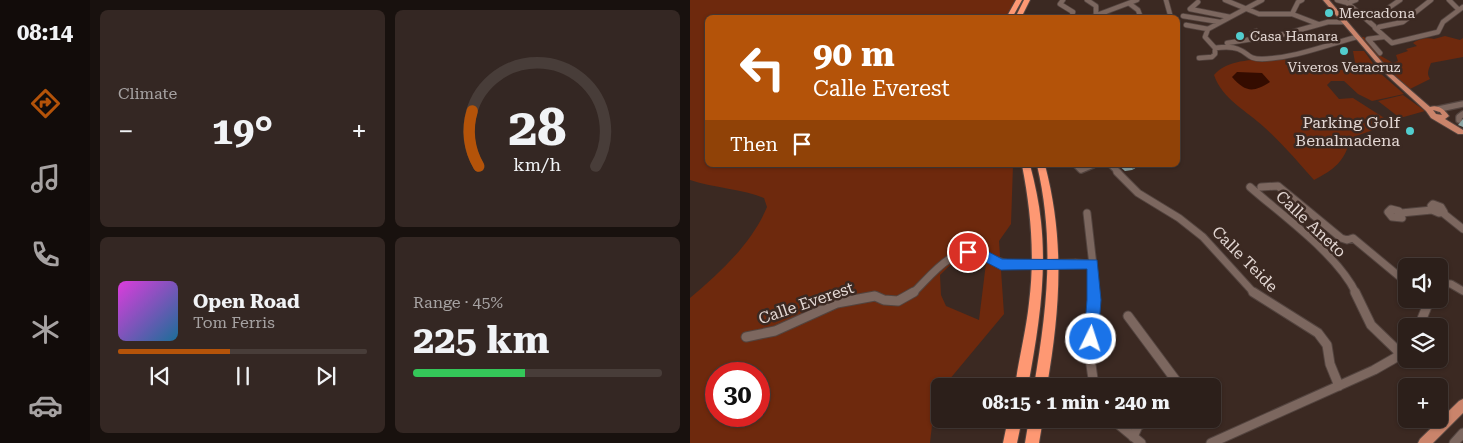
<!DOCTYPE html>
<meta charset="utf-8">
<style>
:root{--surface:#2c1f1a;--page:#342723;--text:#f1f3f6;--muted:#a6a2a2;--line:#483d39;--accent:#b45309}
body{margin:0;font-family:"Roboto Serif",serif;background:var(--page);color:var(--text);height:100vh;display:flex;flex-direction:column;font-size:19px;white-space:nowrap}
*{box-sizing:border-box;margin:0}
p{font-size:16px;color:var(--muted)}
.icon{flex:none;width:28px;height:28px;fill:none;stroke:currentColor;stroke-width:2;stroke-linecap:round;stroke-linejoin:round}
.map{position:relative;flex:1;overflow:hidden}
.panel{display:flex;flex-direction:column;gap:10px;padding:10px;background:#18110e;width:600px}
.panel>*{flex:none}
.top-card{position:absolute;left:15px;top:15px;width:475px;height:152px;border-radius:8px;box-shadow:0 1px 4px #0004,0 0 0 1px var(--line);background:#b45309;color:#fff;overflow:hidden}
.fabs{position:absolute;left:708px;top:258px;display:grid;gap:10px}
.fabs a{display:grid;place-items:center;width:50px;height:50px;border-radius:8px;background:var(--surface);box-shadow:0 1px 4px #0004,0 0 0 1px var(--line);font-size:25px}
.speed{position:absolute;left:15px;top:362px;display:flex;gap:10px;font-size:25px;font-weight:700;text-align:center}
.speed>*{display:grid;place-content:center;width:65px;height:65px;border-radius:50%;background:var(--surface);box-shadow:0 1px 4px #0004,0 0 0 1px var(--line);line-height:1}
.speed .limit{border:8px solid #d22;background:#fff;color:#111}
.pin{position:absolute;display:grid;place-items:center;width:42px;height:42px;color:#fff;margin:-21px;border:2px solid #fff;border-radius:50%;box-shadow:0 1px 5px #0007}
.me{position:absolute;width:55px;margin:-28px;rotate:4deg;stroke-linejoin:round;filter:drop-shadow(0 0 4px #0008)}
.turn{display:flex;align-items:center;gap:18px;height:105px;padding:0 25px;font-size:22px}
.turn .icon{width:65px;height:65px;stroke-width:2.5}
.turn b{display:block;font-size:35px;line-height:42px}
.then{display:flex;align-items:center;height:48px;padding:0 25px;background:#0003;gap:10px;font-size:19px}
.big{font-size:38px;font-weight:700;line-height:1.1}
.panel .card{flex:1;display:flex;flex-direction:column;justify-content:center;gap:8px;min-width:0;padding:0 18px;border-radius:8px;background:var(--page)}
.panel .dial{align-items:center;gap:0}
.dial svg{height:130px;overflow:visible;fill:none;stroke:var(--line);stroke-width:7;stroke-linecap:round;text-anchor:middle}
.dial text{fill:var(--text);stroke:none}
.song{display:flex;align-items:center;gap:15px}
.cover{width:60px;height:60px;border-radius:8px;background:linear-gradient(135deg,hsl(300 70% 55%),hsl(200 70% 35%))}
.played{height:5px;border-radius:2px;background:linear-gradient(90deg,var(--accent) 45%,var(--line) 45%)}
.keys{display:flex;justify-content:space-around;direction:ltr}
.heat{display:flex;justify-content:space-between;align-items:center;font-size:28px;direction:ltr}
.charge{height:8px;border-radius:4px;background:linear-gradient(90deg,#34c759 45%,var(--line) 0)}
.panel .tiles{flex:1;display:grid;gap:10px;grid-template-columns:repeat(2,1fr)}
.trip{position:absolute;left:241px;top:378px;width:290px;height:50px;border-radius:8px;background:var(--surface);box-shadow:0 1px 4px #0004,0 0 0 1px var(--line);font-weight:700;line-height:50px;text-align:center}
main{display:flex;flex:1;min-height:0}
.menu{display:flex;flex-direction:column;width:90px;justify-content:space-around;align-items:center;background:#120c0a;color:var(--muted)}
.menu .icon{width:35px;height:35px}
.menu .active{color:var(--accent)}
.menu b{font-size:22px;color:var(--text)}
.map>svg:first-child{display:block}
.green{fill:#6e290d;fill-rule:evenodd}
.water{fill:#340c00}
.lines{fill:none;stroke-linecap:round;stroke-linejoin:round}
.minor-far3-casing{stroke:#53443f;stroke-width:6}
.minor-far2-casing{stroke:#53443f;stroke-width:8}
.minor-far1-casing{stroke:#53443f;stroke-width:9}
.minor-casing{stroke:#53443f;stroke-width:11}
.major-casing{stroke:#53443f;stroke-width:2}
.highway-casing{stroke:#53443f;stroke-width:2}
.minor-far3{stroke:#7c675f;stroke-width:4.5}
.minor-far2{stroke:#7c675f;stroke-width:5.5}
.minor-far1{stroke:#7c675f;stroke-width:7}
.minor{stroke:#7c675f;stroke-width:9}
.major{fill:#ca846b;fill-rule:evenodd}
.highway{fill:#fe9873;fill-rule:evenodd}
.minor-bridge-casing{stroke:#53443f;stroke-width:9;stroke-linecap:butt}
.minor-bridge{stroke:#7c675f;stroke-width:7}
.wall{fill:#8aa3a2}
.shaded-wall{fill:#718484}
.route{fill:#1a73e8;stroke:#114b97}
.poi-dot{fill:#52cdce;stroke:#3b2922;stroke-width:2}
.labels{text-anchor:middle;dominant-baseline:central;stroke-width:5;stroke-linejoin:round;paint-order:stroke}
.far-poi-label{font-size:14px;fill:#e3d7d3;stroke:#3b2922;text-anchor:start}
.poi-label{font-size:16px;fill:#e3d7d3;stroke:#3b2922;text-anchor:end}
.street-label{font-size:16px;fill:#e3d7d3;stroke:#3b2922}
</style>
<main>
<nav class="menu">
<b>08:14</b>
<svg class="icon active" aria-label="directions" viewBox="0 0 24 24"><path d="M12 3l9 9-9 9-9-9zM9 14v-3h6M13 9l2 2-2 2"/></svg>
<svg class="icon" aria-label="music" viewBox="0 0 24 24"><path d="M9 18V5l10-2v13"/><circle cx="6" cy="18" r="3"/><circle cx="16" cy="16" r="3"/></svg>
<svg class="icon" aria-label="phone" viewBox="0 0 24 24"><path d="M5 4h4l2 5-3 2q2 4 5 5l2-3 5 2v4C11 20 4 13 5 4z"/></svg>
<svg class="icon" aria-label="climate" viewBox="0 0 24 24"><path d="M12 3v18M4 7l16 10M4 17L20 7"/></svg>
<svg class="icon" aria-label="car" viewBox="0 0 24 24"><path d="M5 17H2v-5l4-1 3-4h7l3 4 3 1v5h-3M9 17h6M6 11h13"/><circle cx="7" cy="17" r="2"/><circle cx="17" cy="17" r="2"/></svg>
</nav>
<section class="panel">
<div class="tiles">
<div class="card"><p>Climate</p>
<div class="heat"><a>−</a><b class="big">19°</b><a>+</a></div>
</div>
<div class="card dial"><svg viewBox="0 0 100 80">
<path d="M14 69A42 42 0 1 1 86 69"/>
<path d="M14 69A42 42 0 0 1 10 35" stroke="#b45309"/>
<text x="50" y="56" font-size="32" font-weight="700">28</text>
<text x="50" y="72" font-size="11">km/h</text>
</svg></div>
<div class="card">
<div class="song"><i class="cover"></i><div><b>Open Road</b><p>Tom Ferris</p></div></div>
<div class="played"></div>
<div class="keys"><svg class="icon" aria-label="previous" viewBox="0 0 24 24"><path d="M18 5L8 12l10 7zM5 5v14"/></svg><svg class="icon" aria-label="pause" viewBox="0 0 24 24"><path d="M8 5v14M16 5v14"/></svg><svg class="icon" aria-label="next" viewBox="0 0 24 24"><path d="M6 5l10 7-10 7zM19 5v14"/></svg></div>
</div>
<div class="card"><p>Range · 45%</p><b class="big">225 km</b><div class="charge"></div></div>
</div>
</section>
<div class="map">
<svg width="773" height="443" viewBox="0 0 773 443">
<rect width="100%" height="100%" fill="#3b2922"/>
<!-- green -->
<path class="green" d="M0,0H327L316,17L18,18V165H323L321,224L309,241L314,314L254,386H250V396L243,416L240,443H0V298C30,273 62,243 77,207L74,198C53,189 24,188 0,180ZM281,256L296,263L289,320L256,306L251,295L250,275C260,265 267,258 281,256ZM26,374H69V416H26Z
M755,36L770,40L773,38V57L741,63C739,69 736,73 740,79L720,89L702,75L670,37H674L691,56L703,63L708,61L706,55L718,51L716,49L727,46L723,43C728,39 738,37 744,39Z
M663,51H674L690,73L714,94L682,101L668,94L654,81H641L637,85L649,99L663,98L702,123L661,138C654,162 645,169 624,180C608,162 592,143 574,127C557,111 532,99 524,75C539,57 572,60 593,58L606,69L612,72L626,73L666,68Z
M713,95L735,111L710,118L688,101Z"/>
<!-- water -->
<path class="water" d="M547,72L572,73L580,82C563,93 555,92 542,77Z"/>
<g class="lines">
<defs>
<path id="minor-far3" d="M373,0L370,4L383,12L381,18
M397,0L406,6V14L427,18
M476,0L481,18
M535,0L569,14H602L628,24
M572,0L518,29L515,37L525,48C533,47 541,46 548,49C559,53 557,59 572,59C605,58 636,45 667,37
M647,0L658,3L666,0
M759,0L769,10
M655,1L684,26
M508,2L500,9L540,17
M440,4L448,10L451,18
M602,14L608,2L612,0
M493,16L530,22
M692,17L697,9L710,0
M399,18L447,0
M496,25L518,29
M689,27L713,22L741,0
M685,28L702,43L748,32L753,22L773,7
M566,31L562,33L567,40
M537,43L595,34L638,22H655
M690,53L678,39L693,37
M509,58L522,57L525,54V48"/>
<path id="minor-far2" d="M749,109L773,104
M769,120V117L773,114
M386,165L391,170L403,165
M421,165L429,173"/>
<path id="minor-far1" d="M427,172L448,193L489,218L513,237L564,293
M560,187C593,216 647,254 666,293
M571,187L588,186L651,238L657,240L663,238L716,282
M743,204L751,207L754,212L749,213L742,210L741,206Z
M701,209L709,211L712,218L702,217L698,212Z
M397,213L404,274L403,293
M711,213L742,210
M753,213L773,229
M386,263L403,264
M749,283L761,284L773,291
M223,293C241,276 262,245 290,254C302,258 310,264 323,264"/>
<path id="minor" d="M403,292L400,358L404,386
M563,292L628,333L637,345L640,364L649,386
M665,292L681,325L711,354
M438,316L490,386
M729,326L740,299
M56,337L85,331L147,303L185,296L194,300L208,301L224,292
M422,419L451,443
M443,437L448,426L460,419
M521,443L684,370L705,358L716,349
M764,443L773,433"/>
<path id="major" d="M633,0H639L702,74L740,107C748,104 755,110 759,116L755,119L773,130V134H768L741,118L736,111L698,76ZM743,110L750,112L752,115L746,114Z
M773,399V413L743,443H728L730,439L769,401Z"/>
<path id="highway" d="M326,0H332L322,18H316Z
M334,0H340L331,18H325Z
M332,165H340C345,184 349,202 351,222C357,277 348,332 338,386H325C329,358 336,331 339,303C345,256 341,211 332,165Z
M347,165H355C375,241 370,310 357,386H344C357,309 365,242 347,165Z
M318,419H332L327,443H313Z
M339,419H353L349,443H335Z"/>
</defs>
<!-- minor-far3 casing -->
<use href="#minor-far3" class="minor-far3-casing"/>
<!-- minor-far2 casing -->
<use href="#minor-far2" class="minor-far2-casing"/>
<!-- minor-far1 casing -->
<use href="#minor-far1" class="minor-far1-casing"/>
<!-- minor casing -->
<use href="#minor" class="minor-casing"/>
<!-- major casing -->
<use href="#major" class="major-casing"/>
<!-- highway casing -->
<use href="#highway" class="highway-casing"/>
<!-- minor-far3 -->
<use href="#minor-far3" class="minor-far3"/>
<!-- minor-far2 -->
<use href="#minor-far2" class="minor-far2"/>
<!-- minor-far1 -->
<use href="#minor-far1" class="minor-far1"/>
<!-- minor -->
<use href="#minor" class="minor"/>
<!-- major -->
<use href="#major" class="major"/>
<!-- highway -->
<use href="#highway" class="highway"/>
<defs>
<path id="minor-bridge" d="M323,264L386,263"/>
</defs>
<!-- minor-bridge casing -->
<use href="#minor-bridge" class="minor-bridge-casing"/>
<!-- minor-bridge -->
<use href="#minor-bridge" class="minor-bridge"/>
</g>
<!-- wall -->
<path class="wall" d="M773,119V127L768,125Z
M428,165H447V167L442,170L435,171Z"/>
<!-- shaded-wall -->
<path class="shaded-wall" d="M442,165H447V167L442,170Z"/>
<!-- route -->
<path class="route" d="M278,247L295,250L312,259L407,260L411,300L408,339L406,344L401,346L396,344L394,339L397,300V269L311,270L288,258L274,255L272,252L274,248Z"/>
<!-- markers -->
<g class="poi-dot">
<circle cx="639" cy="13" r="5"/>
<circle cx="550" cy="36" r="5"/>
<circle cx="654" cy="51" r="5"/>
<circle cx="720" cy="131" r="5"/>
</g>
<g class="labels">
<!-- far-poi labels -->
<g class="far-poi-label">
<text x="649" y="13">Mercadona</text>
<text x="560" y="36">Casa Hamara</text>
<text x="654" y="67" text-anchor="middle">Viveros Veracruz</text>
</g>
<!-- poi labels -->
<g class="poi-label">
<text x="710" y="122">Parking Golf<tspan x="710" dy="18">Benalmadena</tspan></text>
</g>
<!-- street labels -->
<g class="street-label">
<text transform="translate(621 224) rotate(43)">Calle Aneto</text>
<text transform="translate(555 259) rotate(45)">Calle Teide</text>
<text transform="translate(116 303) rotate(-19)">Calle Everest</text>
</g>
</g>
</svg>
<div class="fabs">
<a><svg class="icon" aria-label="sound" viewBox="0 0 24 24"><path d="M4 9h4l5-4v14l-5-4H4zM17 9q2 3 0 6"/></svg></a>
<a><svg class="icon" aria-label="layers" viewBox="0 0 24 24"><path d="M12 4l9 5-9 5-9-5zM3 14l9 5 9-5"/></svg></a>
<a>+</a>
</div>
<div class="speed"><div class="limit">30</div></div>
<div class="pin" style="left:278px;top:252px;background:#d93025"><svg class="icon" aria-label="arrive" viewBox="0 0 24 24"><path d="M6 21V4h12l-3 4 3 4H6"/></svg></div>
<svg class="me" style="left:401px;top:339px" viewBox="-20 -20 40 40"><circle r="17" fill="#1a73e8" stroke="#fff" stroke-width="3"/><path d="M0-11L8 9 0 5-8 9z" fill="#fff"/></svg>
<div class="trip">08:15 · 1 min · 240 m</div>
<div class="top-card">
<div class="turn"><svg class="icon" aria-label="left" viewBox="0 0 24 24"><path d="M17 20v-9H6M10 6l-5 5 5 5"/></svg><div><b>90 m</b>Calle Everest</div></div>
<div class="then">Then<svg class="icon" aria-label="arrive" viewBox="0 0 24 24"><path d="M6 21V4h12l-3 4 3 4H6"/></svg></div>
</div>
</div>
</main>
